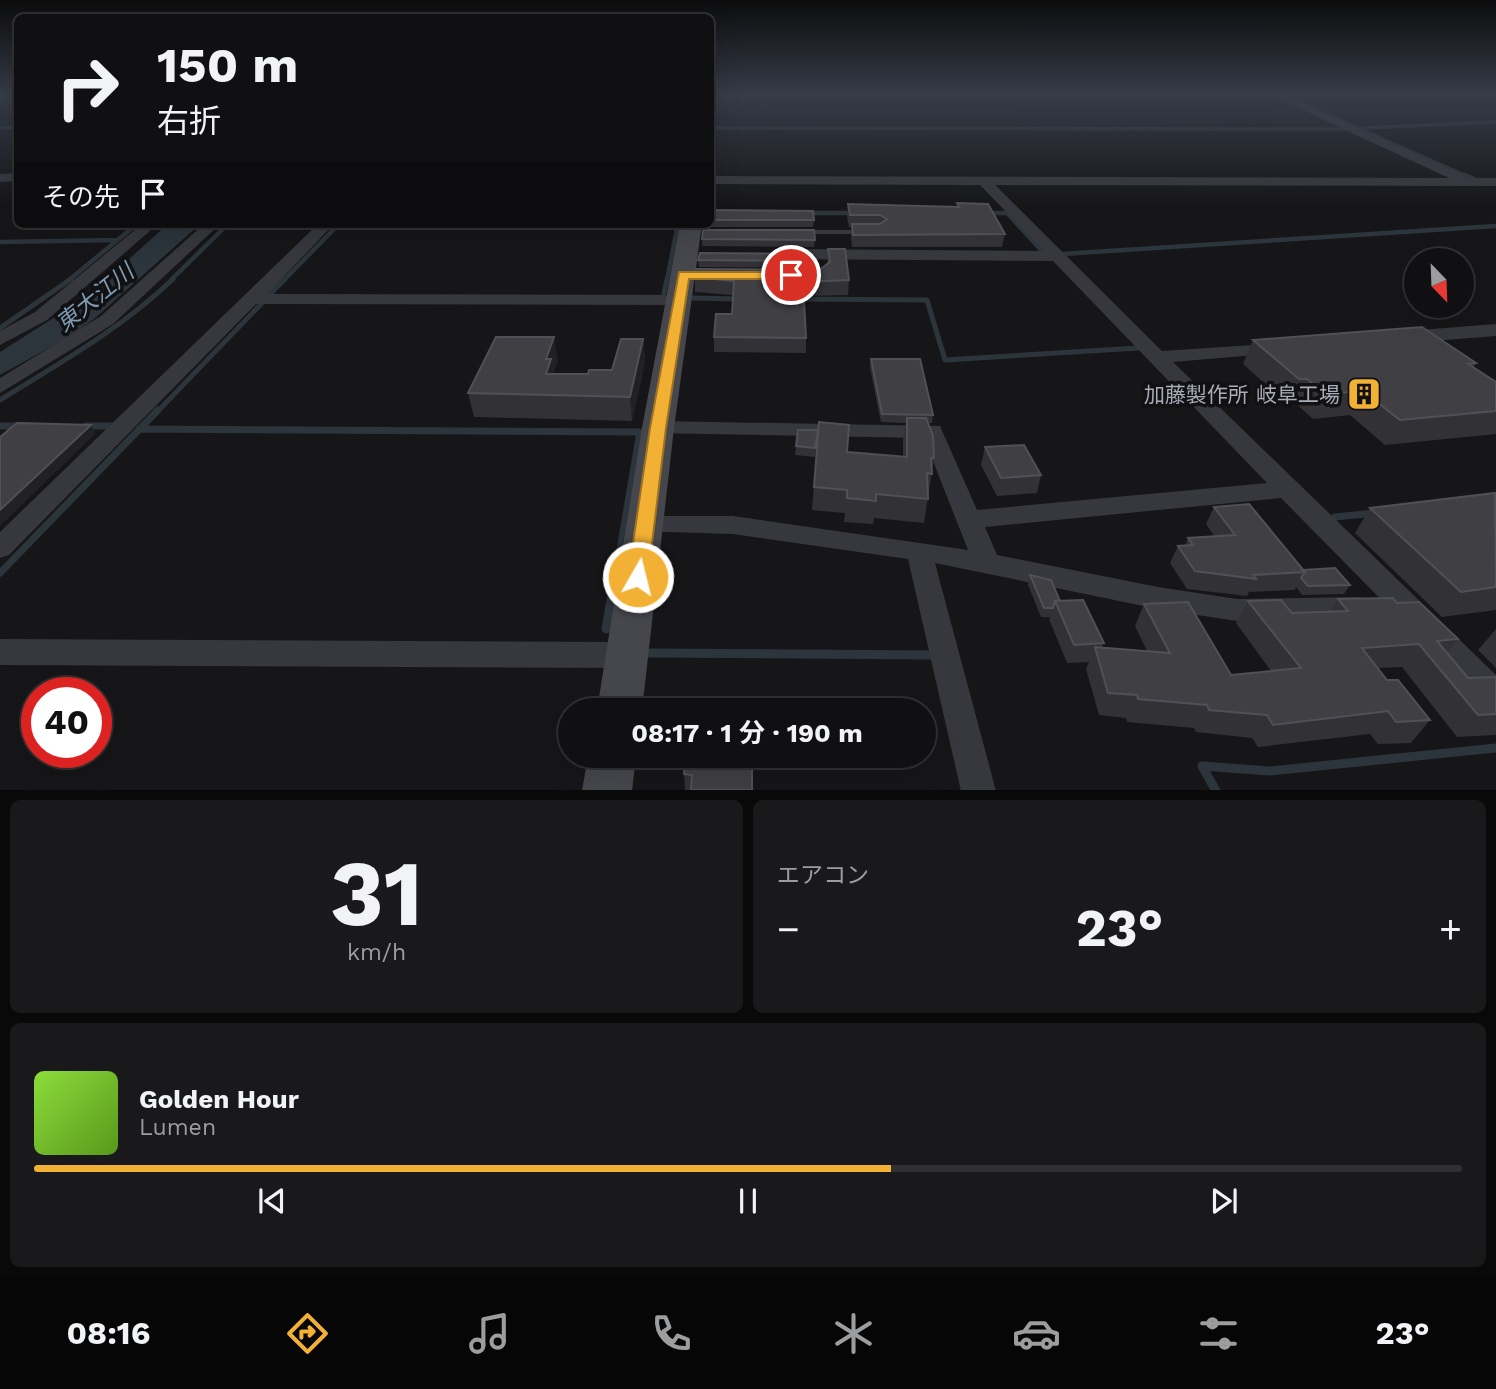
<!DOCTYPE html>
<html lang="ja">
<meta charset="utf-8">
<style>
:root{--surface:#101012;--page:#19191b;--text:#f1f3f6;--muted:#9c9d9f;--line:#303032;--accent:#f2b134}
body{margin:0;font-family:"Work Sans","Noto Sans JP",sans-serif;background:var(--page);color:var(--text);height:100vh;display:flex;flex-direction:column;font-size:26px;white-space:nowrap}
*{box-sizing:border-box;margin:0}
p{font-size:23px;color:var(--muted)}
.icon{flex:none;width:38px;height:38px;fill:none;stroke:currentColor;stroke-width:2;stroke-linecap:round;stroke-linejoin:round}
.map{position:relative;height:790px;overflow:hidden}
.drawer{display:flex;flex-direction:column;gap:10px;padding:10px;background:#09090a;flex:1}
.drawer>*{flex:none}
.top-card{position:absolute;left:14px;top:14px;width:700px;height:214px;border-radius:10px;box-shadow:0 7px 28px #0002,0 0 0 2px var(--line);background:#101012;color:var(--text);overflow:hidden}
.needle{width:46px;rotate:157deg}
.tools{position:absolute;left:1404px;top:248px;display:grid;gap:14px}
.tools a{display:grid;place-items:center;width:70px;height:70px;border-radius:50%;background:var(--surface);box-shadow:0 7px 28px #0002,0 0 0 2px var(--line);font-size:35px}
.speed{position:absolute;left:21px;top:677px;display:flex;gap:14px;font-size:35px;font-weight:700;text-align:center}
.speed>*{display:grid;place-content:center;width:91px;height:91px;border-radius:50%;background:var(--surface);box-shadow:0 7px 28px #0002,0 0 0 2px var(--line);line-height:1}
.speed .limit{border:10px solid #d22;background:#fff;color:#111}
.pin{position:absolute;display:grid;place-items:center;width:60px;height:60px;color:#fff;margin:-30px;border:4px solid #fff;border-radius:50%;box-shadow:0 2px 7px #0007}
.me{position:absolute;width:77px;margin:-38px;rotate:8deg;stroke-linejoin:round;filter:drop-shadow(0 0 5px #0008)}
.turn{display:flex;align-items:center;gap:24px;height:147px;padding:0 28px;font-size:32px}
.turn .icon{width:91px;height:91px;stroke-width:2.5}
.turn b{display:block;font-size:49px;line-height:60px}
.then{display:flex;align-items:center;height:66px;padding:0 28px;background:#0003;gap:14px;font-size:26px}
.big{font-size:52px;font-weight:700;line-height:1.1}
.drawer .card{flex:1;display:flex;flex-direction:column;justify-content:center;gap:10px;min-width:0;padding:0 24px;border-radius:10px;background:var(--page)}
.drawer .dial{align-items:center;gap:0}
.dial b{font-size:91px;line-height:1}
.song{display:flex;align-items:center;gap:21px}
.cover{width:84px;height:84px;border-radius:10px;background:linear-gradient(135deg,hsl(90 70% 55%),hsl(90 70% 35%))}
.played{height:7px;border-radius:4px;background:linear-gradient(90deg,var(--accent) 60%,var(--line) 60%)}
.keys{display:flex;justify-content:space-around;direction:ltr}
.heat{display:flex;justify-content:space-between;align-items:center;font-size:38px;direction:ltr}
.drawer .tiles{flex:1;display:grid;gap:10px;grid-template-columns:1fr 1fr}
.card:last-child{grid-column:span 2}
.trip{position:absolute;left:558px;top:698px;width:378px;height:70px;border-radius:35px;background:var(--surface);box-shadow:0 7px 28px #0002,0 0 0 2px var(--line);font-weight:700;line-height:70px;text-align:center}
.menu{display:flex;height:112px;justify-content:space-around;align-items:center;background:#060607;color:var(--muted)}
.menu .icon{width:49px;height:49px}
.menu .on{color:var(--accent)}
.menu b{font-size:32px;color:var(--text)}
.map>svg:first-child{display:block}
.water{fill:#2c353c}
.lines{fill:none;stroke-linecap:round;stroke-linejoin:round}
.stream-far4{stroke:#2c353c;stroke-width:3.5}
.stream-far3{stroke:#2c353c;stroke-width:4.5}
.stream-far2{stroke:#2c353c;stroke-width:5}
.stream-far1{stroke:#2c353c;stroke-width:7}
.stream{stroke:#2c353c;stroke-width:9}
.lane{fill:#37383d;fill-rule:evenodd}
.street{fill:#37383d;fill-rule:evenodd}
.secondary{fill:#45474d;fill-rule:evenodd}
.wall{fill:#323236}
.shaded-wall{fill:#212124}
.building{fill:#3f3f44;stroke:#4f5156;stroke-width:2}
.route{fill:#f2b134;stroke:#9d7322;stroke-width:2}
.labels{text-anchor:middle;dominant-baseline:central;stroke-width:7;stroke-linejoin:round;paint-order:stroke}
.poi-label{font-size:21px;fill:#a8adb8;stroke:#111113;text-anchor:end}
.water-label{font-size:23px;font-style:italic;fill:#7f9bb3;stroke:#111113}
</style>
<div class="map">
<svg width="1496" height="791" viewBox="0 0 1496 791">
<rect width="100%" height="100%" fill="#161618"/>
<!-- water -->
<path class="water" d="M168,224H200L94,319L65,339L0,375V352L88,296Z"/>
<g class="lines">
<!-- stream-far4 -->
<path class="stream-far4" d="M1283,95L1469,177
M0,128L18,127
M714,128L1346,129
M1363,128L1496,122"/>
<!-- stream-far3 -->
<path class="stream-far3" d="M1465,175L1476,180
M807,213H856
M985,213H1007L1042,251L1048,252
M0,242L117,240
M1062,254L1496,226
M69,280L137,224
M171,280L228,224
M284,280L339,224
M667,280L678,224"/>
<!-- stream-far2 -->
<path class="stream-far2" d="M664,293L667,279
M269,295L285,279
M691,298L740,299
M796,299L927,300L945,360L1138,348
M0,328L71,279
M0,400C60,363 122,328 173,279
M157,412L263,302"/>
<!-- stream-far1 -->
<path class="stream-far1" d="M0,426H19
M86,426H115
M139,429L640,432L615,579
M1335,517L1375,513
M0,573L158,410"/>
<!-- stream -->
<path class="stream" d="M606,629L615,577
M650,653L934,655
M1216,791L1202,766L1270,771L1496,748"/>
<!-- lane -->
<path class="lane" d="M798,230H865L869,232L865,234H798Z"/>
<!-- street -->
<path class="street" d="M1270,95H1283L1470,178H1496V186L995,185L1162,351L1284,343L1287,347L1277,353L1173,362L1496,675V709L1485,705L1281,498L985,527L997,555L1158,587L1237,599L1360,597L1370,600L1374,608L1370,616L1360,619L1237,621L1158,609L935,563L996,791H961L908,559L733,534L636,531L632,525L636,519L645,516H733L968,550L924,438L650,433L647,428L658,421L940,426L977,510L1267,483L1053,261L780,259L772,254L780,249L1044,251L980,185L710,184V176L1449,178Z
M18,173V181L0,182V174Z
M142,224H158L47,320L0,345V331L35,312Z
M204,224H220L113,324L0,393V378L101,316Z
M318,224H334L267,294L680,295L689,300L680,305L256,304L9,555L0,558V532Z
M1496,324V336L1407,343L1398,337L1407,331Z
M0,639L627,642L638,646L642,655L638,664L627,668L0,665Z"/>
<!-- secondary -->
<path class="secondary" d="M680,224H702L674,428L642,710H597L642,428Z
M588,756H636L632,791H582Z"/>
</g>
<!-- wall -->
<path class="wall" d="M957,203L1005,234L1002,247H852L851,237V227H849L847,216L848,204L957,207Z
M710,210L814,220L813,227H705V224H710Z
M702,239L815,240L814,247L702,246Z
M828,249L849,280L848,295L804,296L806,338V353L714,352V337L732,314L733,295L695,292V277L819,270L827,264Z
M698,260L806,261V268L699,267Z
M643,339L645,362L632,421L474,417L468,393L558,360L553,374H588L612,370Z
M1253,340L1476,363L1474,367L1496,382V434L1385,445L1350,415L1313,419L1295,403L1287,404L1243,364Z
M871,359L933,415L932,423H928L934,458L924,523L874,518L873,524L844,522L845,513L812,510L819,422L847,452L903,457V440L906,423L881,422L870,368Z
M818,430L815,457L795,455L796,446Z
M985,447L1041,475L1037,493L997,496L981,465Z
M1496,494V610L1442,617L1355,533L1370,508Z
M1214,507L1302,570L1350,585L1344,594L1302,595L1296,587L1295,590L1249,592L1247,596L1187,589L1170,563L1178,546H1185L1188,538L1215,537L1206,524Z
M1030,575L1060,601L1104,643L1102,647L1147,651L1135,626L1144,604L1231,675L1271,671L1236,623L1248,601L1292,613L1330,612L1338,599L1397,603L1458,639L1447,653L1468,678L1496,677V735L1457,737L1402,667L1378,668L1387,680L1430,720L1411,743L1378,744L1370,734L1258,747L1252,738L1196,732L1194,728L1127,722L1126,718L1099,715L1086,669L1089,662L1067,663L1049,619L1050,617H1041L1028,585Z
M1496,629V668L1478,650Z
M685,756L752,790H685L684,774Z"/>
<!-- shaded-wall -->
<path class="shaded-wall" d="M554,337L558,360L553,373L555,383L546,374V359Z
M643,339L645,362L632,421L630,397Z
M91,425L96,433L0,526V510Z"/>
<!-- building -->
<path class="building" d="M957,203L988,204L1005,234L853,235L852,224H880L887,219L880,215H850L848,204L959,207Z
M710,210L813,211L814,220H710Z
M703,230H814L815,240L702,239Z
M828,249H845L849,280L803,282L806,338L714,337L716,314H732L734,281L695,277L696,269L819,270L830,262Z
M700,253L806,254V261L698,260Z
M1422,327L1476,363L1468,364L1496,382V411L1400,420L1363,391L1325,394L1307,379H1299L1253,340Z
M496,337H554L546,359H551L546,374H588L589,370H612L621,339H643L630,397L468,393Z
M871,359H920L933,415L882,414Z
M907,418H926L933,436L934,458H931L932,474L927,473L928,499L876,494V501L847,498V490L814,487L819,422L849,425L847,452L907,457Z
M17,423L91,425L0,510V437Z
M798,430H818L815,448L796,446Z
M1024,445L1041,475L1001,478L985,447Z
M1495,493L1496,587L1461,592L1370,508Z
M1249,504L1305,572L1253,575L1256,579L1195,571L1178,546L1193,545L1188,538L1235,535L1214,507Z
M1335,568L1350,585L1308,586L1301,578L1305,572L1302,570Z
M1030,575L1051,580L1060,601H1055L1053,608H1044Z
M1393,598L1397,603L1419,602L1458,639L1437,641L1468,678L1496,677V714L1478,715L1419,644L1362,648L1387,680H1398L1430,720L1396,722L1388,711L1273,725L1267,715L1209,710L1207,705L1138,699L1137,695L1108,693L1095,647L1170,653L1144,604L1188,602L1231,675L1301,668L1248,601L1281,600L1292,613L1348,611L1338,599Z
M1083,600L1104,643L1074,645L1055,601Z
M685,756H752V790H691L692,775L684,774Z"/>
<!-- sky -->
<linearGradient id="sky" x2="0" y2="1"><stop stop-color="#0c0c0d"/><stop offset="0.46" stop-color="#363c48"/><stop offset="1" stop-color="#363c48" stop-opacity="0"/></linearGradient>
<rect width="1496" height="206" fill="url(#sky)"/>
<!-- route -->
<path class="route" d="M679,272H791L797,275L791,279H689L666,428L648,577L645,583H631L628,577L650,428Z"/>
<!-- icons -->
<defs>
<symbol id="building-square" viewBox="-11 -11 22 22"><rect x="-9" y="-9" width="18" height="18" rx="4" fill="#f2b134" stroke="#111113"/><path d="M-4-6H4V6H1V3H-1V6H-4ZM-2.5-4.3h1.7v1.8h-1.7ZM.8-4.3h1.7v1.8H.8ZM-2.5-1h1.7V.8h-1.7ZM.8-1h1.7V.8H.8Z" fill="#111"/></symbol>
</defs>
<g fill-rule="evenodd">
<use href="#building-square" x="1345" y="375" width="38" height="38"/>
</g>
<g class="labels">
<!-- poi labels -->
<g class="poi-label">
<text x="1340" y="394">加藤製作所 岐阜工場</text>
</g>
<!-- water labels -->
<g class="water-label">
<text transform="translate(95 298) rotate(-39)">東大江川</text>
</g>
</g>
</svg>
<div class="tools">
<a><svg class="needle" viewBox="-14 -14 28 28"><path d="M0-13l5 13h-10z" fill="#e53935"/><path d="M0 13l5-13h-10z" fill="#9c9d9f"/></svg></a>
</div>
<div class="speed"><div class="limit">40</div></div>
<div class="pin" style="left:791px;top:275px;background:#d93025"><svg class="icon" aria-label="arrive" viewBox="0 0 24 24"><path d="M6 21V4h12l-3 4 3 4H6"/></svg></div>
<svg class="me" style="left:638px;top:577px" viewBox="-20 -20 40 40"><circle r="17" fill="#f2b134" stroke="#fff" stroke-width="3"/><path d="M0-11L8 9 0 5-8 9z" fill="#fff"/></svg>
<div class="trip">08:17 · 1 分 · 190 m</div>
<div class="top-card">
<div class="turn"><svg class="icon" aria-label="right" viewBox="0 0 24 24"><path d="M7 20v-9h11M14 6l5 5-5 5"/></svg><div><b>150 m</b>右折</div></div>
<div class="then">その先<svg class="icon" aria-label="arrive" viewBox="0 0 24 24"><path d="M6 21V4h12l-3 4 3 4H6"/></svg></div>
</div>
</div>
<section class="drawer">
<div class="tiles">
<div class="card dial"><b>31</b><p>km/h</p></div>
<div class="card"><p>エアコン</p>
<div class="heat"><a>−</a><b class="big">23°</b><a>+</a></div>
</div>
<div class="card">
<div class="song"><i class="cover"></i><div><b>Golden Hour</b><p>Lumen</p></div></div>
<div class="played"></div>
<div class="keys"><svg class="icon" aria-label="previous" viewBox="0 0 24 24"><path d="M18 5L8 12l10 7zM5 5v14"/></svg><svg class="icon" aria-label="pause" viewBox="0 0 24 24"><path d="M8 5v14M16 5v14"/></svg><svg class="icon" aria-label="next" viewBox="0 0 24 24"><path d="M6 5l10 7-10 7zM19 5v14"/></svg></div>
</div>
</div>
</section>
<nav class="menu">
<b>08:16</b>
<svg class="icon on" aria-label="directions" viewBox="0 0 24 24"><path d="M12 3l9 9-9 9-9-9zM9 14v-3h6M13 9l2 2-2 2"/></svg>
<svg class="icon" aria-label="music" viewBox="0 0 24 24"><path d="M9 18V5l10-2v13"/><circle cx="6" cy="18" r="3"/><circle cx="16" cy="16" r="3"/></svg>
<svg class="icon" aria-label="phone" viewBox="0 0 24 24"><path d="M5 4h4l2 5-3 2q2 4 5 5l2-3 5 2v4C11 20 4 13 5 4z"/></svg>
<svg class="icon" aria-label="climate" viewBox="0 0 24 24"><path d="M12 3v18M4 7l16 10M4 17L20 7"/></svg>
<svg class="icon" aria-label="car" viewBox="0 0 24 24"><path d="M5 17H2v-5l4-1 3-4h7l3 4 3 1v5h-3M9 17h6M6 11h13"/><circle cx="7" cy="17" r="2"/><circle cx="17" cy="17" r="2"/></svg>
<svg class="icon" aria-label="filters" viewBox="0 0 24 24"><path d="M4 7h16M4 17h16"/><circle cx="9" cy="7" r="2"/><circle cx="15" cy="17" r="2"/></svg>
<b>23°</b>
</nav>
